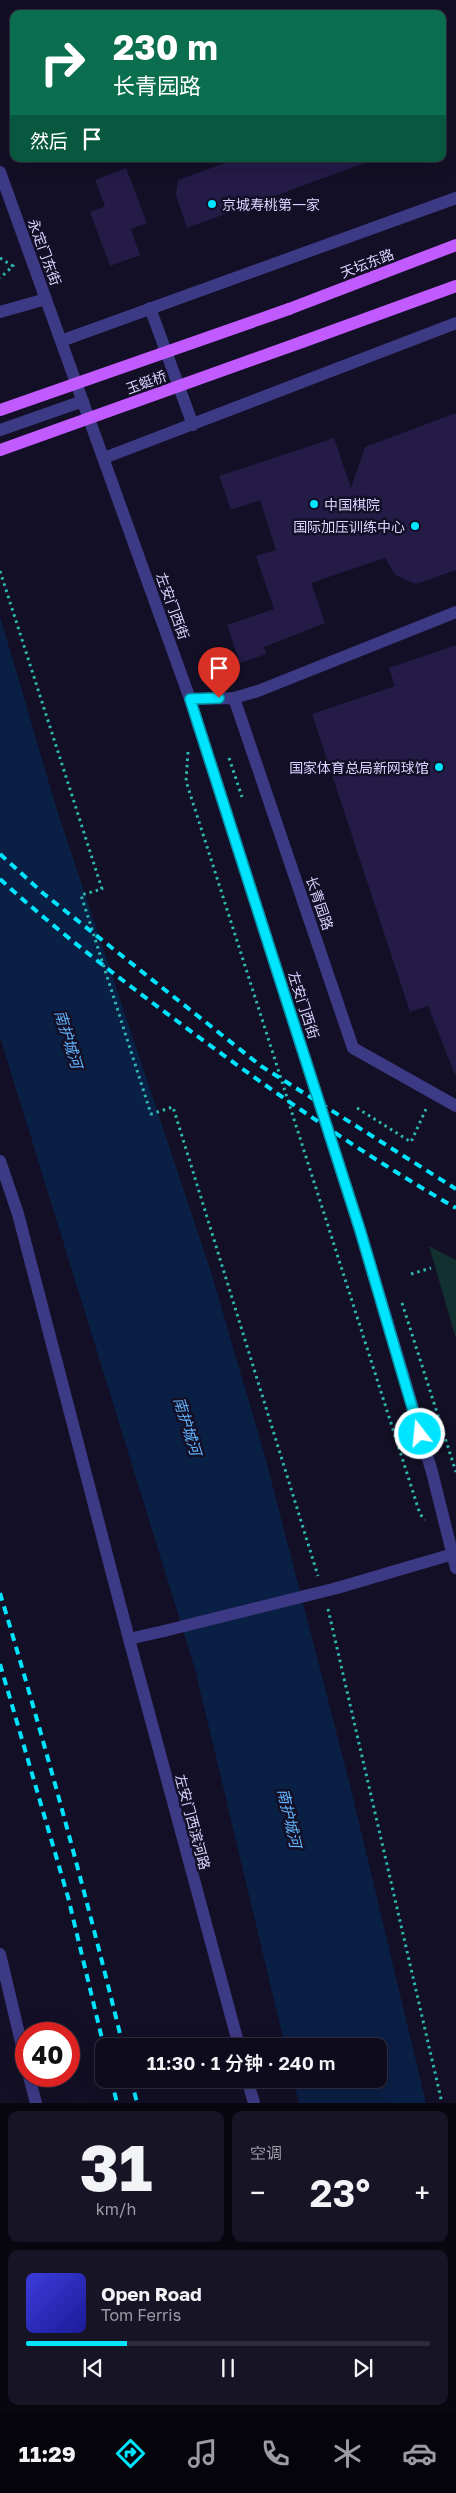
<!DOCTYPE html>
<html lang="zh">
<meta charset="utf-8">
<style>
:root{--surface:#0e0b1c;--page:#171425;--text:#f1f3f6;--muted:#9b9ba3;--line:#2e2b3b;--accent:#00e5ff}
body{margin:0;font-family:"Golos Text","Noto Sans SC",sans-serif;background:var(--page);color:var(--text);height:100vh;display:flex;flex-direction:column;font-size:19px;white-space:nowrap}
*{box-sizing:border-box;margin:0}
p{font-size:16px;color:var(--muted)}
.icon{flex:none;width:28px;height:28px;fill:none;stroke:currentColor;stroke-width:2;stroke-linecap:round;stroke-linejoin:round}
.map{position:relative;height:2103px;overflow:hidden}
.details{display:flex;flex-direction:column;gap:8px;padding:8px;background:#08060f;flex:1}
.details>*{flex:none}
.guide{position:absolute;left:10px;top:10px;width:436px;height:152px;border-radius:10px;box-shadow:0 5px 20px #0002,0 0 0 1px var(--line);background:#0b6e4f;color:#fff;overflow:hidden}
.speed{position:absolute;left:15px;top:2022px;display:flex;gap:10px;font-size:25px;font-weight:700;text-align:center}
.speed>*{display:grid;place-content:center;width:65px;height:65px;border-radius:50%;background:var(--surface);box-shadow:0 5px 20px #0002,0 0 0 1px var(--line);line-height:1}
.speed .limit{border:8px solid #d22;background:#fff;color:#111}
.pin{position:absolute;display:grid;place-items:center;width:42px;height:42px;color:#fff;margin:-51px -21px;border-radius:50% 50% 50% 0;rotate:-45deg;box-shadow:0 0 5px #0007}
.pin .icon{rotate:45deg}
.me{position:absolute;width:55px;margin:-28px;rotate:344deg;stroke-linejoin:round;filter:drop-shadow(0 0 4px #0008)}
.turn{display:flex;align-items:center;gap:18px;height:105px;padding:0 20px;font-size:22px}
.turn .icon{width:65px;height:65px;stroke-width:2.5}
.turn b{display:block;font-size:35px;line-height:42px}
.then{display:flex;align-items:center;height:48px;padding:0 20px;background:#0003;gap:10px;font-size:19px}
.big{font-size:38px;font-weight:600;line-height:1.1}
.details .tile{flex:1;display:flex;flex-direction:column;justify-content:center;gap:8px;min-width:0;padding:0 18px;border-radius:10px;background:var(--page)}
.details .dial{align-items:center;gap:0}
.dial b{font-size:65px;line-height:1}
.song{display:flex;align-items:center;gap:15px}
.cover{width:60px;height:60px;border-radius:8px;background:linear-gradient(135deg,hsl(240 70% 55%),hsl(240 70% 35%))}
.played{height:5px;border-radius:2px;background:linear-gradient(90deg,var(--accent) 25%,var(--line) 25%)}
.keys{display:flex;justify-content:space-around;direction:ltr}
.heat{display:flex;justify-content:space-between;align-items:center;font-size:28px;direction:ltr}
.details .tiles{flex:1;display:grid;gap:8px;grid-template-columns:1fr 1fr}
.tile:last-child{grid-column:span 2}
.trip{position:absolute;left:95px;top:2038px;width:292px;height:50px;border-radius:10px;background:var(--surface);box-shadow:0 5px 20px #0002,0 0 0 1px var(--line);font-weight:600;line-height:50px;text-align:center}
.dock{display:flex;height:80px;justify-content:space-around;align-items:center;background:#06040b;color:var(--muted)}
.dock .icon{width:35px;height:35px}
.dock .selected{color:var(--accent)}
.dock b{font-size:22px;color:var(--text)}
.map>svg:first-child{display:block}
.green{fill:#12302f}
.water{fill:#0a1f44}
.building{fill:#241b47}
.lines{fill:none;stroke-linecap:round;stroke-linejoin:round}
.path{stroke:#2fb8b0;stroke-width:3;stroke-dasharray:2.5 4;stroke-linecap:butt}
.minor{stroke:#3d3a85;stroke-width:12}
.major{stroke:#c25bff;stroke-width:12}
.rail{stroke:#00e5ff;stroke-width:4;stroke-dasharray:8 6;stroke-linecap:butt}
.minor-bridge{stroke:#3d3a85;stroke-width:12}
.major-bridge{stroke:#c25bff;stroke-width:12}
.route-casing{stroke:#0095a6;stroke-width:12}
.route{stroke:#00e5ff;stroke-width:9}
.poi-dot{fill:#00e5ff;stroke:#130f26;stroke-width:2}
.labels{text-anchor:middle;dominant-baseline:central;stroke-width:5;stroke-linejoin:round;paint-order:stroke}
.poi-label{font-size:14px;fill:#d9d4ff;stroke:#130f26;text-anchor:start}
.street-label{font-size:14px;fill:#d9d4ff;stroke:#130f26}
.water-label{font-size:15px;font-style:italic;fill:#62b6ff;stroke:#130f26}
</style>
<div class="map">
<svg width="456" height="2103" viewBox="0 0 456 2103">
<rect width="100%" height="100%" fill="#130f26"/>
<!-- green -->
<path class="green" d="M429,1246L456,1260V1339Z"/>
<!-- water -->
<path class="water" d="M0,616L57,810L211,1272L266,1460L350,1785L426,2103H299L293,2079H379V2046H285L195,1669L0,1037Z"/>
<!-- building -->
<path class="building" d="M236,159H369L370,161L187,228L176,195L178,180Z
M126,168L147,223L131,229L140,255L110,266L90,212L105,206L95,180Z
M456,413V570L416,584L395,575L385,558L311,583L325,623L264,647L266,654L240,663L227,625L274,609L256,556L276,550L260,500L231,510L219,476L334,438L351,488L365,447Z
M456,645V1075H455L428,1006L410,1012L312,714L395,686L389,668Z"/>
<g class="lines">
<!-- path -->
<path class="path" d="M0,258L13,266L0,278
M0,571L102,889L81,895L151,1114L173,1107L318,1576
M188,752L186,781L420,1514L425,1520
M229,758L242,797
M357,1108L411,1142L426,1109
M411,1274L431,1268
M402,1303L456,1472
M328,1609L442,2103"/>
<!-- minor -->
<path class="minor" d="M0,172L190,699L360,1230L432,1472L456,1568
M150,308L193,425
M0,312L46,299
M61,341L456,198
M0,430L83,401
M104,458L456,323
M234,698L353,1048L456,1106
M190,699L234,698L258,691L456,612
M0,1161L18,1214L129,1639
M337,1588L453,1554
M164,1631L129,1639L239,2046
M0,1954L26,2063
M29,2076L36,2103
M247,2079L254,2103"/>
<!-- major -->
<path class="major" d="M289,309L456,245
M302,342L456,286"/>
<!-- rail -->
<path class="rail" d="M0,854L44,894L261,1066L456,1189
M0,879C56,930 116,976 177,1021C267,1088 359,1152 456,1208
M0,1593C45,1743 86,1894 123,2046
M0,1664L68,1897L104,2047
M111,2079L117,2103
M131,2079L137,2103"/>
<!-- minor-bridge -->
<path class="minor-bridge" d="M164,1631L337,1588"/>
<!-- major-bridge -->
<path class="major-bridge" d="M0,410L289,309
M0,450L302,342"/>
</g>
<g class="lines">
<defs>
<path id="route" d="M219,698L190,699L360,1230L420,1434"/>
</defs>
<!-- route casing -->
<use href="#route" class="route-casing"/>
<!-- route -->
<use href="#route" class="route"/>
</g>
<!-- markers -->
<g class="poi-dot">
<circle cx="212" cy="204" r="5"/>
<circle cx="314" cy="504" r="5"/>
<circle cx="415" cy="526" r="5"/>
<circle cx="439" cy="767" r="5"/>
</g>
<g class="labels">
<!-- poi labels -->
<g class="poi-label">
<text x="222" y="204">京城寿桃第一家</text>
<text x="324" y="504">中国棋院</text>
<text x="405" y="526" text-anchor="end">国际加压训练中心</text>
<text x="429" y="767" text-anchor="end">国家体育总局新网球馆</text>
</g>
<!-- street labels -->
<g class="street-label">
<text transform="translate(45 252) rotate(70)">永定门东街</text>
<text transform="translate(367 263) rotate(-21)">天坛东路</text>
<text transform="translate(146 382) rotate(-20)">玉蜓桥</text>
<text transform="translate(173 606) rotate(70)">左安门西街</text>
<text transform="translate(320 903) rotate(71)">长青园路</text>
<text transform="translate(304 1005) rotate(72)">左安门西街</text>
<text transform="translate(193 1822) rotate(75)">左安门西滨河路</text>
</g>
<!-- water labels -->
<g class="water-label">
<text transform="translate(69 1039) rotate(73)">南护城河</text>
<text transform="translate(188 1426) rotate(73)">南护城河</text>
<text transform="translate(290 1818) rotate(77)">南护城河</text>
</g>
</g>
</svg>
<div class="speed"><div class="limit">40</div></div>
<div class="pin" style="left:219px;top:698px;background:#d93025"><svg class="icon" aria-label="arrive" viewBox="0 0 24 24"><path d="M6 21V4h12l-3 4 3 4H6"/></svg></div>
<svg class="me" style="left:420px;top:1434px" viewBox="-20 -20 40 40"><circle r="17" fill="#00e5ff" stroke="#fff" stroke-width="3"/><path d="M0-11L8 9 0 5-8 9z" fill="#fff"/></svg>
<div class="trip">11:30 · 1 分钟 · 240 m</div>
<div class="guide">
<div class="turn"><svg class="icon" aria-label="right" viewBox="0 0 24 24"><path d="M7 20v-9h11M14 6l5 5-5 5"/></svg><div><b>230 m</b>长青园路</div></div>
<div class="then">然后<svg class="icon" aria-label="arrive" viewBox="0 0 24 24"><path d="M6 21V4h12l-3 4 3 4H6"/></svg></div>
</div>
</div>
<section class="details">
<div class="tiles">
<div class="tile dial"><b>31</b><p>km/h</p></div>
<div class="tile"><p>空调</p>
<div class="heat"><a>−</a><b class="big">23°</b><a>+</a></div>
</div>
<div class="tile">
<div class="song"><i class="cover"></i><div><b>Open Road</b><p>Tom Ferris</p></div></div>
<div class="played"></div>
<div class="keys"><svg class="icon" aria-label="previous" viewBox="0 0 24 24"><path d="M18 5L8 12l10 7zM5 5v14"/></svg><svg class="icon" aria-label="pause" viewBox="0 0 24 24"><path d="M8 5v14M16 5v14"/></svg><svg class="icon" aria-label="next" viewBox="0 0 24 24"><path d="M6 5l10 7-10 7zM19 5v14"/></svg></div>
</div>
</div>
</section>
<nav class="dock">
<b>11:29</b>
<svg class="icon selected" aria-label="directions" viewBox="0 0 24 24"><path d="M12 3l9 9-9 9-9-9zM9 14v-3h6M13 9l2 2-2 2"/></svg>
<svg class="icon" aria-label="music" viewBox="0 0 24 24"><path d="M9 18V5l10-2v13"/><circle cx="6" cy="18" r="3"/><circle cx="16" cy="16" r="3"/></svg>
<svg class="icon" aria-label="phone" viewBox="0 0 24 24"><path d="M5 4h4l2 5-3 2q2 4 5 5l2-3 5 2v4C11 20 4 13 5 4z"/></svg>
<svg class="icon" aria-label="climate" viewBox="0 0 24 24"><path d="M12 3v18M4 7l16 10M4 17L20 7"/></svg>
<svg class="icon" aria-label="car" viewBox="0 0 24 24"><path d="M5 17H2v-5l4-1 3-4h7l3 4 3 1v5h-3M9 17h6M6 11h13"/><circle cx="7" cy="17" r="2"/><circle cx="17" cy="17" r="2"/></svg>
</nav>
